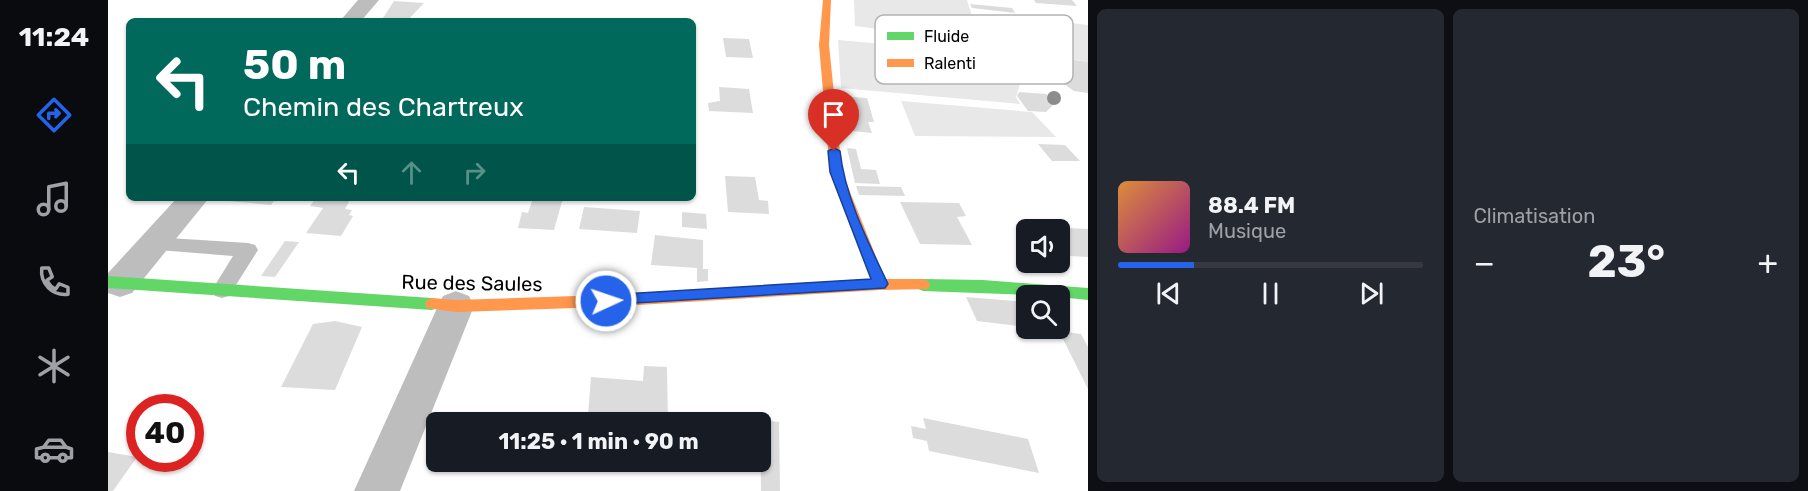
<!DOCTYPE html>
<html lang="fr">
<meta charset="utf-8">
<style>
:root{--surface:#171b24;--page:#242831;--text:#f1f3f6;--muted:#9ea1a6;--line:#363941;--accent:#2563eb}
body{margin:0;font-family:Rubik,sans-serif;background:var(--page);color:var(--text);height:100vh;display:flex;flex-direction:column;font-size:22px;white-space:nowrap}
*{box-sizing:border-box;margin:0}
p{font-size:20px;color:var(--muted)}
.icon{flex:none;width:33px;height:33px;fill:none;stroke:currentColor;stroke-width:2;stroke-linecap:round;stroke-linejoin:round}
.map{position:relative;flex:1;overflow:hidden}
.sheet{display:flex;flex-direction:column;gap:9px;padding:9px;background:#0d0f14;width:720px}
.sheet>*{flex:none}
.hud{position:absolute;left:18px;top:18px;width:570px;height:183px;border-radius:9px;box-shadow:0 2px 4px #0004;background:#00695c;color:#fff;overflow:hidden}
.buttons{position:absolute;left:908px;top:219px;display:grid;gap:12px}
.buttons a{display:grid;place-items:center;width:54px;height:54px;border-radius:9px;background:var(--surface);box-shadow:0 2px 4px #0004;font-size:30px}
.speed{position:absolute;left:18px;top:394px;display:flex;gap:12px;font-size:30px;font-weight:700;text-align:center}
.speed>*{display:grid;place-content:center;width:78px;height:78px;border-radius:50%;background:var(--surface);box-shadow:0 2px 4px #0004;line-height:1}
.speed .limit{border:9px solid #d22;background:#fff;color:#111}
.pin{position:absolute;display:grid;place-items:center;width:51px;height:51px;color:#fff;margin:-62px -26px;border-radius:50% 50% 50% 0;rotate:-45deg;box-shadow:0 0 6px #0007}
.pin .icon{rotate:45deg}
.me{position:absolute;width:66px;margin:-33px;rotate:87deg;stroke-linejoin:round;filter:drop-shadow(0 0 4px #0008)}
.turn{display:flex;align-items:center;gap:21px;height:126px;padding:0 18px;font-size:27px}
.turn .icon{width:78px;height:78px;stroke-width:2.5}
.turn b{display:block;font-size:42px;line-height:51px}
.lanes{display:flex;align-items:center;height:57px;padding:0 18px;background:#0003;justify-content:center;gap:30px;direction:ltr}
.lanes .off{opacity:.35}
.big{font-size:45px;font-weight:700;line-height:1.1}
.sheet .tile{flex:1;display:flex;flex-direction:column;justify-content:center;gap:9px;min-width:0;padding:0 21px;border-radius:9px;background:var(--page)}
.song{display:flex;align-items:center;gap:18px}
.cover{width:72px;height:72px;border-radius:9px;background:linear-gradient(135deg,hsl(30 70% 55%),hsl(310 70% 35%))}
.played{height:6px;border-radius:3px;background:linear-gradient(90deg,var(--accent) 25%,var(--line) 25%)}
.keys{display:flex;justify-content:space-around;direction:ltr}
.heat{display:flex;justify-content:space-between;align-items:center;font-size:33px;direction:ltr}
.sheet .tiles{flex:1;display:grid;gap:9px;grid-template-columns:repeat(2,1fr)}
.trip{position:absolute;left:318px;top:412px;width:345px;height:60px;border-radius:9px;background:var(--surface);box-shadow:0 2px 4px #0004;font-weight:700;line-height:60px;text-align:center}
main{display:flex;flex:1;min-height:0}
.dock{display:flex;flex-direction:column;width:108px;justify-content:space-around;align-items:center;background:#090b0e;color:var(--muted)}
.dock .icon{width:42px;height:42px}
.dock .current{color:var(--accent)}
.dock b{font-size:27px;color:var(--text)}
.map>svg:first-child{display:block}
.green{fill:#e8e8e8}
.building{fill:#dcdcdc}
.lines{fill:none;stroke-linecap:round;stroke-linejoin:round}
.lane{fill:#bdbdbd;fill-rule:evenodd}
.street{fill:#bdbdbd;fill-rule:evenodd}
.fast{fill:#63d668;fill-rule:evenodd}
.slow{fill:#ff974d;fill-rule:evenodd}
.tree{fill:#8c8c8c}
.route{fill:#2563eb;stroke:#184099;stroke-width:1.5}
.labels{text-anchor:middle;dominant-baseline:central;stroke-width:4.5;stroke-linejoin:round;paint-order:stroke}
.street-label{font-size:20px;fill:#000;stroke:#fff}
.key{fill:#fff;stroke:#b2b2b2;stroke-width:1.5}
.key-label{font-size:16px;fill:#000}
</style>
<main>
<nav class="dock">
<b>11:24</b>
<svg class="icon current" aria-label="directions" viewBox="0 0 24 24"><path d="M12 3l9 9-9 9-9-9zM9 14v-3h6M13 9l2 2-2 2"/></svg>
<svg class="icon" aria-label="music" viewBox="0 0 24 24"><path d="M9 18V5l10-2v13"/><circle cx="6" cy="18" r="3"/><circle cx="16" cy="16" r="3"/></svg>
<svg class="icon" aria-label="phone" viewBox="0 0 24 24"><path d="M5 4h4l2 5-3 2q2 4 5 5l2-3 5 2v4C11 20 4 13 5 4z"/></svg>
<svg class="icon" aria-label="climate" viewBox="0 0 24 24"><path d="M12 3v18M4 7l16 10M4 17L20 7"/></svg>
<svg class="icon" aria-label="car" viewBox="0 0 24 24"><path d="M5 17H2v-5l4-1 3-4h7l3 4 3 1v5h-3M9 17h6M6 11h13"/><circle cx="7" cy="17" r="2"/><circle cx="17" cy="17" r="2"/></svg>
</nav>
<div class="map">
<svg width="980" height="491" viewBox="0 0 980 491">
<rect width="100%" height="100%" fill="#fff"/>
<!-- green -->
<path class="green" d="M746,0H859L872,42L747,26Z
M922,18L980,25V62L939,55Z
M730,40L901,55L924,84H912L908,97L912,104L733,88Z
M793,101L924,112L948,137L807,136Z"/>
<!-- building -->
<path class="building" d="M926,0H964L969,6L928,3Z
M286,1L316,3L299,21H273Z
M862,4L904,8L907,13L864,8Z
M615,38L641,39L645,58L618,57Z
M939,56L980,62V93L966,91L947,78L954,70L937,60Z
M611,87L641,89L645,113L601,111L600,103L612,101Z
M911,92L938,94L946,104L938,112L920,111L909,96Z
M728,96L759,98L766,122H760L764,133L735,130Z
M930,144L957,145L972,161H944Z
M739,148L748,149L753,169L768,170L772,184L747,183Z
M617,176L647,177L651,200L660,201L661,214L620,212Z
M748,186L793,187L797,196L751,195Z
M124,198H168L163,205L121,201Z
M208,198H243L237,209L244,210L241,215L245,216L233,236L198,233L215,208L202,206Z
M425,198H455L446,230L410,228L414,212L420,213Z
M792,202L851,203L858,216L849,217L864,245L812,244Z
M476,207L532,211L529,233L471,229Z
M574,212L598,214L599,229L574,227Z
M939,227L980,229V257L960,256L951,243V230H941Z
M547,235L595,240V269H600V281L589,282V268L543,265Z
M177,241L191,242L167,277L153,276Z
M858,297L918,302V327L869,321Z
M227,321L254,327L227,390L173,387L205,324Z
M951,331L973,334L980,347V389Z
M536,366L559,367L560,423H519V417L480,415L483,377L535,381Z
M815,418L920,439L931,473L821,451L819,441L805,438L803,426L818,429Z
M649,419L671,422L672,491H653L652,423H649Z
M0,452L29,457L5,491H0Z"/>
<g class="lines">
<!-- lane -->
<path class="lane" d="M45,237L140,243L147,245L150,250L121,296L114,298L107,296L104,290L125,256L38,249L35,244L38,239Z"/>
<!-- street -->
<path class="street" d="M250,0H271L253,21H232Z
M69,198H101L24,293L12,297L0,293V273Z
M348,291L361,296L366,306L292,491H246L330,306L335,296Z"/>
<!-- fast -->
<path class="fast" d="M0,276L324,298L329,300L331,304L329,308L324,310L0,288Z
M815,279L875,280L980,288V300L951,297V296L815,291L810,289L808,285L810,281Z"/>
<!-- slow -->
<path class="slow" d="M715,0H723L721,45L734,172L777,279H815L820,281L822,285L820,289L772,290L498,307L348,312L319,308L317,304L319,300L324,298L348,300L498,295L763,279L722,172L711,45Z"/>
</g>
<!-- trees -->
<circle class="tree" cx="946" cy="98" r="7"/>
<!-- route -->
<path class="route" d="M726,148L732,151C737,197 760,242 780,284L777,288L493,305L491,301L498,295L763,279L722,172L720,151Z"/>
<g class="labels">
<!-- street labels -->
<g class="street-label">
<text transform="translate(364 283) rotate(1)">Rue des Saules</text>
</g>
</g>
<!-- legend -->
<rect x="767" y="15" width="198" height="69" rx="9" class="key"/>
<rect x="779" y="32" width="27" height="8" fill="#63d668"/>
<rect x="779" y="59" width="27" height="8" fill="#ff974d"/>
<g class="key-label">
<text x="816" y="42">Fluide</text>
<text x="816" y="69">Ralenti</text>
</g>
</svg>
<div class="buttons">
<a><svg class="icon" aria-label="sound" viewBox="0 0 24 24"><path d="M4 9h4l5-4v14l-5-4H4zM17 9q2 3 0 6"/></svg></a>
<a><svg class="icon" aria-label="search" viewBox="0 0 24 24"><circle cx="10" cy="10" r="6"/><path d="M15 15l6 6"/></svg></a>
</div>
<div class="speed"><div class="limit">40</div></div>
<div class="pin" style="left:726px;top:151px;background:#d93025"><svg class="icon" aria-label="arrive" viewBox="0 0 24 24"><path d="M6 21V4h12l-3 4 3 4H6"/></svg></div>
<svg class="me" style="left:498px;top:301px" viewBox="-20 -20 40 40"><circle r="17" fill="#2563eb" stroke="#fff" stroke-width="3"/><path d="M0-11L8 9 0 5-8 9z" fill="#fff"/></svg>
<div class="trip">11:25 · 1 min · 90 m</div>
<div class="hud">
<div class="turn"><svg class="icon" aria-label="left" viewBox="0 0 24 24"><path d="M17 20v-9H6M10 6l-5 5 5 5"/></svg><div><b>50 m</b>Chemin des Chartreux</div></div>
<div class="lanes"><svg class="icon" aria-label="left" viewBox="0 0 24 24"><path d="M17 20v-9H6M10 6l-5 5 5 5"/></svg><svg class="icon off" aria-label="ahead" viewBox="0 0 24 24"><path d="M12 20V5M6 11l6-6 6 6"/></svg><svg class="icon off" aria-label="right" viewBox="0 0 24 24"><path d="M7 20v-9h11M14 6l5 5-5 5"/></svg></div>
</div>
</div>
<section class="sheet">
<div class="tiles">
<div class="tile">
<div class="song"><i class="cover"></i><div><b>88.4 FM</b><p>Musique</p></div></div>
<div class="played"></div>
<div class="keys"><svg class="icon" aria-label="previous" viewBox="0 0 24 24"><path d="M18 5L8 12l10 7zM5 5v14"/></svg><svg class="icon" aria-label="pause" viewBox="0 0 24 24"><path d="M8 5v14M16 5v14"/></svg><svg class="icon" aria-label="next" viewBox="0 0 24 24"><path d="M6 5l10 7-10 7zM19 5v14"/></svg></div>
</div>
<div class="tile"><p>Climatisation</p>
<div class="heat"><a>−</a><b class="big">23°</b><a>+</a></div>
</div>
</div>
</section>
</main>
